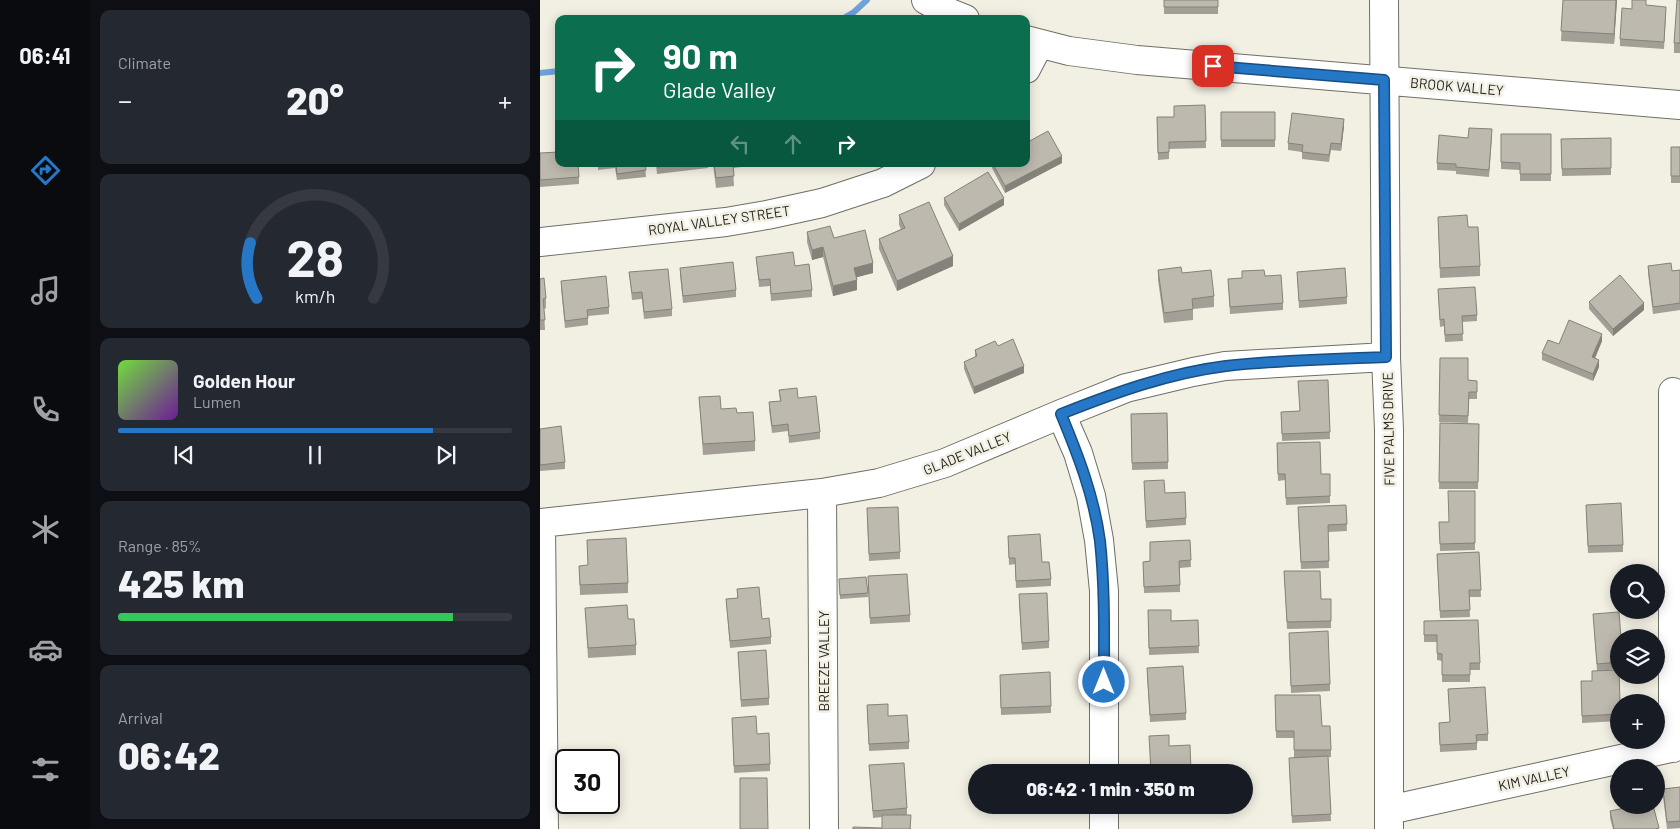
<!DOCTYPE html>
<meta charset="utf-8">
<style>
:root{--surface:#171b24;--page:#242831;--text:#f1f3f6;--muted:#9ea1a6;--line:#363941;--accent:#2678c7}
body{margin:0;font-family:Barlow,sans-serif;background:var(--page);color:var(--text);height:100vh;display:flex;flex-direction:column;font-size:19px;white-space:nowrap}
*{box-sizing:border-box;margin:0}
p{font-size:16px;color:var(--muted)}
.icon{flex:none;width:28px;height:28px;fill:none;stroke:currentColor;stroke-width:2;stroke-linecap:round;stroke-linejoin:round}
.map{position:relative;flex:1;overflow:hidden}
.side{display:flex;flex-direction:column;gap:10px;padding:10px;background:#0d0f14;width:450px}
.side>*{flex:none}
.top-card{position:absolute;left:15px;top:15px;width:475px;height:152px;border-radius:10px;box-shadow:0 2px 12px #0003;background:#0b6e4f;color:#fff;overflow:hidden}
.buttons{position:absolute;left:1070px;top:564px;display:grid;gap:10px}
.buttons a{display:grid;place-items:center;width:55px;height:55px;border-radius:50%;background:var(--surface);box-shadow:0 2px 12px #0003;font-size:25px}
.speed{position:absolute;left:15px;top:749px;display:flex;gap:10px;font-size:25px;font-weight:700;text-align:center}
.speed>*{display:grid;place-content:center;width:65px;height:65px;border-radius:50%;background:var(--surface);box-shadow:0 2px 12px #0003;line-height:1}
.speed .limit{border:2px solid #111;border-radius:8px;background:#fff;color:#111}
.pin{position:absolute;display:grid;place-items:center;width:42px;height:42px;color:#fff;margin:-21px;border-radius:10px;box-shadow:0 2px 8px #0006}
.me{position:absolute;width:55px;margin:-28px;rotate:0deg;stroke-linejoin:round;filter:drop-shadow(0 0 4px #0008)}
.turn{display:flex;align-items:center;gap:18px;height:105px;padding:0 25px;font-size:22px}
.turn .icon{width:65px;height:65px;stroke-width:2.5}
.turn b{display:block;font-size:35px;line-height:42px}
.lanes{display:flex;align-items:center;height:48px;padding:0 25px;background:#0003;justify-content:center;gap:25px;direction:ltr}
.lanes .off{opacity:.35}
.big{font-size:38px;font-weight:800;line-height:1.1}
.side .tile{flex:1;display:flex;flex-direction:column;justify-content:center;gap:8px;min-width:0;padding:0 18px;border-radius:10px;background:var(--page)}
.side .dial{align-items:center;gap:0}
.dial svg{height:130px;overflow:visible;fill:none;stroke:var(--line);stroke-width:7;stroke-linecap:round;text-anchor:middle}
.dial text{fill:var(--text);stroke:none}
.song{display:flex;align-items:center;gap:15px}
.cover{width:60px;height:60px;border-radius:8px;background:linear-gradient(135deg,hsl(100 70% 55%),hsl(280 70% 35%))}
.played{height:5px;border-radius:2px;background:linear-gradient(90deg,var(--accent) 80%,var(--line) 80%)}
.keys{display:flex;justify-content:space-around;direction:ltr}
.heat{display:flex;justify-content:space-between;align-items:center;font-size:28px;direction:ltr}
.charge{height:8px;border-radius:4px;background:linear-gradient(90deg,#34c759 85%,var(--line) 0)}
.trip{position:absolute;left:428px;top:764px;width:285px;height:50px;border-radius:25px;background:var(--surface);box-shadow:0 2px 12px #0003;font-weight:800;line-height:50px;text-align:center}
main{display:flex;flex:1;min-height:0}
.tab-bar{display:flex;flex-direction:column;width:90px;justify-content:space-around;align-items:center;background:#090b0e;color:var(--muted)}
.tab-bar .icon{width:35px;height:35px}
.tab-bar .selected{color:var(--accent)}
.tab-bar b{font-size:22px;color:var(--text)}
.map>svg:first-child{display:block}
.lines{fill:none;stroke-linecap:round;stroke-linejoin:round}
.stream{stroke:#6ea2db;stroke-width:6}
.minor-casing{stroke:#716e64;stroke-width:30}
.minor{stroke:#fff;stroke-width:28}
.wall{fill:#a39f96}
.shaded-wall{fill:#84827a}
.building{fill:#bdb9ae;stroke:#84827a}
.route-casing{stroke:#194e81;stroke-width:12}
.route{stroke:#2678c7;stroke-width:9}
.labels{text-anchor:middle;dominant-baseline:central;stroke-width:5;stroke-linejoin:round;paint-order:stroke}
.street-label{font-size:14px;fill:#201f1b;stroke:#f2efe3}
</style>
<main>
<nav class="tab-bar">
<b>06:41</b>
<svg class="icon selected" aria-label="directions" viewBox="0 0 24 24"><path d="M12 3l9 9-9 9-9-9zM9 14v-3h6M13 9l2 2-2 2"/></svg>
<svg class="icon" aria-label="music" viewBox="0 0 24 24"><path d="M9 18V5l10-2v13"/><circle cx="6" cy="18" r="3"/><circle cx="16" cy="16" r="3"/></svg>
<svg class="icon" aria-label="phone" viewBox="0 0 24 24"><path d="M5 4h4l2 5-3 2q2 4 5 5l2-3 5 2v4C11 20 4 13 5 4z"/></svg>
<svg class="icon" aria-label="climate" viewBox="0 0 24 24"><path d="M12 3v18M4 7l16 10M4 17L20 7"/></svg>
<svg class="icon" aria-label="car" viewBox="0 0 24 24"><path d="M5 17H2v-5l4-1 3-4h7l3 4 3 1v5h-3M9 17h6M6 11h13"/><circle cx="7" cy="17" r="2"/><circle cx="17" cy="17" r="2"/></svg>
<svg class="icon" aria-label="filters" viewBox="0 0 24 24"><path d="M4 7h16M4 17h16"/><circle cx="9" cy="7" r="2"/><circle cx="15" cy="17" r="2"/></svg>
</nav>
<section class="side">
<div class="tile"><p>Climate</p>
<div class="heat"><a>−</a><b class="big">20°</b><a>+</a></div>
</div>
<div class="tile dial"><svg viewBox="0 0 100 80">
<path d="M14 69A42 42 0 1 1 86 69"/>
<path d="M14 69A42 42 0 0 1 10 35" stroke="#2678c7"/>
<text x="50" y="56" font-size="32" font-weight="700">28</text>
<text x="50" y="72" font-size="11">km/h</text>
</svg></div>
<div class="tile">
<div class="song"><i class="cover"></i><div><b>Golden Hour</b><p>Lumen</p></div></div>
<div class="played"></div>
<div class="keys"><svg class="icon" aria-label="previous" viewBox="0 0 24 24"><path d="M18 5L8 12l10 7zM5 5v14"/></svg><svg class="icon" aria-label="pause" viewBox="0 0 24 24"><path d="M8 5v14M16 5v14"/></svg><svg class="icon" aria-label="next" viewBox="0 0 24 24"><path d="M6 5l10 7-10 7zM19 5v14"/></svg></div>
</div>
<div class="tile"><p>Range · 85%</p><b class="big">425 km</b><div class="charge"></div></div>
<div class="tile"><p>Arrival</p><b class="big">06:42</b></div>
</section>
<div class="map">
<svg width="1140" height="829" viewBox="0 0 1140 829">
<rect width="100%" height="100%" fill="#f2efe3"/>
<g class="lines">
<!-- stream -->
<path class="stream" d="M302,19L314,12L327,0
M0,73L19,71"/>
<defs>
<path id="minor" d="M386,0L410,13L425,19
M844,0L846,357L849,430V829
M486,40L529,51L597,60L1140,105
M486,69L499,44
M0,242L186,222L227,215L282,203L343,183L381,164
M521,414L538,453L551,496L559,540L564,591V772
M282,493L284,829
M0,523L282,493L339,483L405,463L521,414L586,388L653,372L685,366L846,357
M1,523L4,829
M1133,748V392
M564,805V829
M849,810L1140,746"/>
</defs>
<!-- minor casing -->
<use href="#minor" class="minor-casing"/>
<!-- minor -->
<use href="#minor" class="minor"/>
</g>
<!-- wall -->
<path class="wall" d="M624,0H678V14H624Z
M1023,0H1077L1074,44L1021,41Z
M1140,0V53H1134V43Z
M1106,5L1126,14L1124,49L1080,46V39L1092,9Z
M665,105L666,148L629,149V159L618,160L617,117H634Z
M681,112H735V147H681Z
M804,126L801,151L791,150L789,162L762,159V152L748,150V143Z
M961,134H1011V181H980V170L961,169Z
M952,136L949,177L916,174V171L897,170V163L928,138Z
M1071,138V175L1022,176L1021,139Z
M1131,147H1140V183H1131Z
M0,153L39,177V184L0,187Z
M522,163L465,193L452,168V164Z
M58,164H105L106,177L77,180L75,168L58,170Z
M116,164H168V168L117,174Z
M173,164H228L193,168L194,186L176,188Z
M404,198L464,205L419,231L404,205Z
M359,215L413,266L357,291L339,249V239L361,229L359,225Z
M898,217L928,227L940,266V276L900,278Z
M267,232L294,238L333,273L316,277L317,290L293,296L283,257L272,260L267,242Z
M216,257L255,266L272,290V297L231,301L230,286L219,287Z
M1108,266L1132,271L1140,270V310L1113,314L1108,273Z
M140,268L196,290V297L143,303L140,275Z
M618,270L642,273L674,296V307L653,309V320L624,323L618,280Z
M89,272L132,309V316L104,319L102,299L92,300Z
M757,272L807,297V304L759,308Z
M725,276L743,303V310L690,314L688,279Z
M0,279L6,298V308L4,309L5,330H0Z
M21,281L69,307V314L48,316V325L25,328L21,288Z
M898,289L937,315V321L922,322L923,341L905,342L904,326L900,327Z
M1049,302L1104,310L1073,336L1049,309Z
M1062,341L1055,359L1059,367L1053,381L1002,360V353L1019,344Z
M458,346L484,373L434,394L424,369V362L435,357V350Z
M900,358L928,380L937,381V399H929L928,423L899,422Z
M788,380L790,439L742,441L741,412L759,411Z
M239,390L258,398L280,432V439L249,443L248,431L232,433L229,409V402L240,401Z
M159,397L181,409L215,441V451L163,455Z
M627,413L628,469L592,470L591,414Z
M900,423L939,424L938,489H899Z
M0,429L25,462V469L0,471Z
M737,443L781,474H790V503L746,505L745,480L738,481Z
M604,481L625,493L646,518V525L606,528Z
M935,491V550L900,551L899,522H909Z
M806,505L807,531L788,532L789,568L761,569L758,514Z
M1046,511L1083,545V552L1048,553Z
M327,515L360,552V559L329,561Z
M468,536L502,562L511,579V586L476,588L475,564L469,565Z
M47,540L88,583V593L40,595L39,566H48Z
M650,540L651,567L640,568V592L604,593L603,562L610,561Z
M939,552L941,597H929L930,617L900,618L897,554Z
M744,571L781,599H791V628L747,629Z
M328,576L370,615V622L330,624Z
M326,577L328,597L300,599L299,579Z
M197,589L222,619L231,637V644L190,648L186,599L197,598Z
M479,601L509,641V648L482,650Z
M45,608L88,619L96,645V655L48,658Z
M608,610L631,621L658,620L659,653L609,655Z
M1053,614L1079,638V669L1057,671Z
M884,621L940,663V670H930V682H902V661L897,660V642H884Z
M749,640L790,684V691L751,693Z
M198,652L229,698V705L201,707Z
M607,675L646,713V720L610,722Z
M1041,681H1052L1079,702V721L1042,723Z
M460,682L511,706V713L461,715Z
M908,689L948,734V741H937V750L900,752L899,723L910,722Z
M735,695L782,726L791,750V757H788L791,821L752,823L749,765L754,757V738H736Z
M327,705L348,716L369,742V749L329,751Z
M192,718L217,734L230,764V771L194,773Z
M329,765L367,808V815L371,829L342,828V817L333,818Z
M1140,787V828L1127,829L1123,796V789Z
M1092,805H1113L1119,829H1073L1070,818V811L1093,806Z"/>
<!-- shaded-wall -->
<path class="shaded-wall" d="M1076,0H1077L1074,44V34Z
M804,119V126L801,151V144Z
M522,156V163L465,193V186Z
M464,198V205L419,231V224Z
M283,247V257L272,260V250Z
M413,256V266L357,291V281Z
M333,263V273L314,278V268Z
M317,280V290L293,296V286Z
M1104,303V310L1073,336V329Z
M1062,334V341L1052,364V357Z
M1059,360V367L1053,381V374Z
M484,366V373L434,394V387Z"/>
<!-- building -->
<path class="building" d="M624,0H678V7H624Z
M1023,0H1076L1074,34L1021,31Z
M1092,0H1106V5L1126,7L1124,42L1080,39L1082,8L1092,9Z
M1137,0H1140V43H1134Z
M665,105L666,141L629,142V152L618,153L617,117H634V106Z
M681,112H735V140H681Z
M752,113L804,119L801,144L791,143L789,155L762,152L763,145L748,143Z
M929,128L952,129L949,170L916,167V164L897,163L899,135L928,138Z
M508,131L522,156L465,186L453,164H486V143Z
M961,134H1011V174H980V163L961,162Z
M1071,138V168L1022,169L1021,139Z
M1131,147H1140V176H1131Z
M19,152V164H38L39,177L0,180V153Z
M76,164H105L106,170L77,174Z
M117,164H144L117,167Z
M174,164H193L194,176L176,178Z
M448,172L464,198L419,224L404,198Z
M389,202L413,256L357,281L339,239L365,228L359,215Z
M927,215L928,227H938L940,266L900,268L898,217Z
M290,226L294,238L325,230L333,263L314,268L317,280L293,286L283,247L272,250L267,232Z
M253,252L255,266L269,264L272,290L231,294L230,279L219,280L216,257Z
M193,262L196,290L143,296L140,268Z
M1131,263L1132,271L1140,270V303L1113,307L1108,266Z
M641,267L642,273L671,270L674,296L652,299L653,309L624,313L618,270Z
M805,268L807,297L759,301L757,272Z
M128,269L132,309L104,312L102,292L92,293L89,272Z
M724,270L725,276L741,275L743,303L690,307L688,279L702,278V271Z
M1080,275L1104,303L1073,329L1049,302Z
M66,276L69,307L47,310L48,318L25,321L21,281Z
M4,278L6,298L3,299L5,320H0V279Z
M935,287L937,315L922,316L923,334L905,335L904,319L900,320L898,289Z
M1029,320L1062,334L1052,357L1059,360L1053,374L1002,353L1008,340L1019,344Z
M473,339L484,366L434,387L424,362L437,356L435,350L455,341L458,346Z
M900,358H928V380L937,381V392H929L928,416L899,415Z
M788,380L790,432L742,434L741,412L760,411L758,381Z
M257,388L258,398L276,396L280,432L249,436L248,424L232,426L229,402L241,401L239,390Z
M180,396L181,409L196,408L197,413L213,412L215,441L163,444L159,397Z
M627,413L628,462L592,463L591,414Z
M900,423L939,424L938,482H899Z
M21,426L25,462L0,465V429Z
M780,442L781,474H790V496L746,498L745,474H738L737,443Z
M624,480L625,493L645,492L646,518L606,521L604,481Z
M908,491H935V543L900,544L899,522H909Z
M1081,503L1083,545L1048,546L1046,505Z
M806,505L807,524L788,525L789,561L761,562L758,507Z
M358,507L360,552L329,554L327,508Z
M500,534L502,562H509L511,579L476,581L475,558H469L468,536Z
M86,538L88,583L40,585L39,566L48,565L47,540Z
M650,540L651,560L639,561L640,585L604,587L603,562L610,561V542Z
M939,552L941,590H929L930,610L900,611L897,554Z
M744,571H780L781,599H791V621L747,622Z
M367,574L370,615L330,618L328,576Z
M326,577L328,593L300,595L299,579Z
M219,587L222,619L229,618L231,637L190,641L186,599L198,598L197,589Z
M507,593L509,641L482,643L479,594Z
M87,605L88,619H94L96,645L48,648L45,608Z
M608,610H631V621L658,620L659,646L609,648Z
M1079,612L1081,638H1079V662L1057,664L1053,614Z
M938,620L940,663H930V675H902V654L897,653V635H884V621Z
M788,631L790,684L751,686L749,633Z
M226,650L229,698L201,700L198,652Z
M643,666L646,713L610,715L607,668Z
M1079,670L1080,702H1079V714L1042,716L1041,681H1052V671Z
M510,672L511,706L461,708L460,675Z
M945,687L948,734L936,735L937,743L900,745L899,723L910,722L908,689Z
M735,695H780L782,726H790L791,750H754V731H736Z
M348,704V716L367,715L369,742L329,744L327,705Z
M216,716L217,734L229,733L230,764L194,766L192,718Z
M629,735V746L650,745L651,772H611L609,736Z
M788,756L791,814L752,816L749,758Z
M364,763L367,808L333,811L329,765Z
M200,778H227L228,829H200Z
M1140,787V821L1127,822L1123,789Z
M1094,805H1113L1119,828L1115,829H1074L1070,811L1094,806Z
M342,815H371L370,829H313V827L342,828Z"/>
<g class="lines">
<defs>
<path id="route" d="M564,682C564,635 565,588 560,541C554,496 538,455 521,414C574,393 629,373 686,366C739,360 793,359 846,357L844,80L673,66"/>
</defs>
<!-- route casing -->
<use href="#route" class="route-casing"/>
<!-- route -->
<use href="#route" class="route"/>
</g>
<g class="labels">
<!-- street labels -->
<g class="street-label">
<text transform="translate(917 86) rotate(5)">BROOK VALLEY</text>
<text transform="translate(179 220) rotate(-8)">ROYAL VALLEY STREET</text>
<text transform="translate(848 429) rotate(-91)">FIVE PALMS DRIVE</text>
<text transform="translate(427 453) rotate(-22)">GLADE VALLEY</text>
<text transform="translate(283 661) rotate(-90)">BREEZE VALLEY</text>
<text transform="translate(994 778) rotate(-12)">KIM VALLEY</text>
</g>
</g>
</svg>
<div class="buttons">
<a><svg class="icon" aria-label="search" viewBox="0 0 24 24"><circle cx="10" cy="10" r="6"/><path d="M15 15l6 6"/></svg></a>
<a><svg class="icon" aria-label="layers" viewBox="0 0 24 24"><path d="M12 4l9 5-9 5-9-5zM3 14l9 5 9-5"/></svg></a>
<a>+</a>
<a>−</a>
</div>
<div class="speed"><div class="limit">30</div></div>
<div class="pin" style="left:673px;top:66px;background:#d93025"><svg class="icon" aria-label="arrive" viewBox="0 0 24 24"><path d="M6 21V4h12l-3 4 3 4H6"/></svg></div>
<svg class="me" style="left:564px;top:682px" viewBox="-20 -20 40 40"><circle r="17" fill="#2678c7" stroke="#fff" stroke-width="3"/><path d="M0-11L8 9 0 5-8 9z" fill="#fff"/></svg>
<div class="trip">06:42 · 1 min · 350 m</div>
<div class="top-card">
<div class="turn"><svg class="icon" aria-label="right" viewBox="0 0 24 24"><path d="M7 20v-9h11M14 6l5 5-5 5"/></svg><div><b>90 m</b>Glade Valley</div></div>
<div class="lanes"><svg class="icon off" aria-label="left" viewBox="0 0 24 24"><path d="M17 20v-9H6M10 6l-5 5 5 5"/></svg><svg class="icon off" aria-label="ahead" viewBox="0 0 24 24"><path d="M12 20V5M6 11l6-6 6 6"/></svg><svg class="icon" aria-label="right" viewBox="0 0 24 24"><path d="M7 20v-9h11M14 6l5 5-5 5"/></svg></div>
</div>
</div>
</main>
